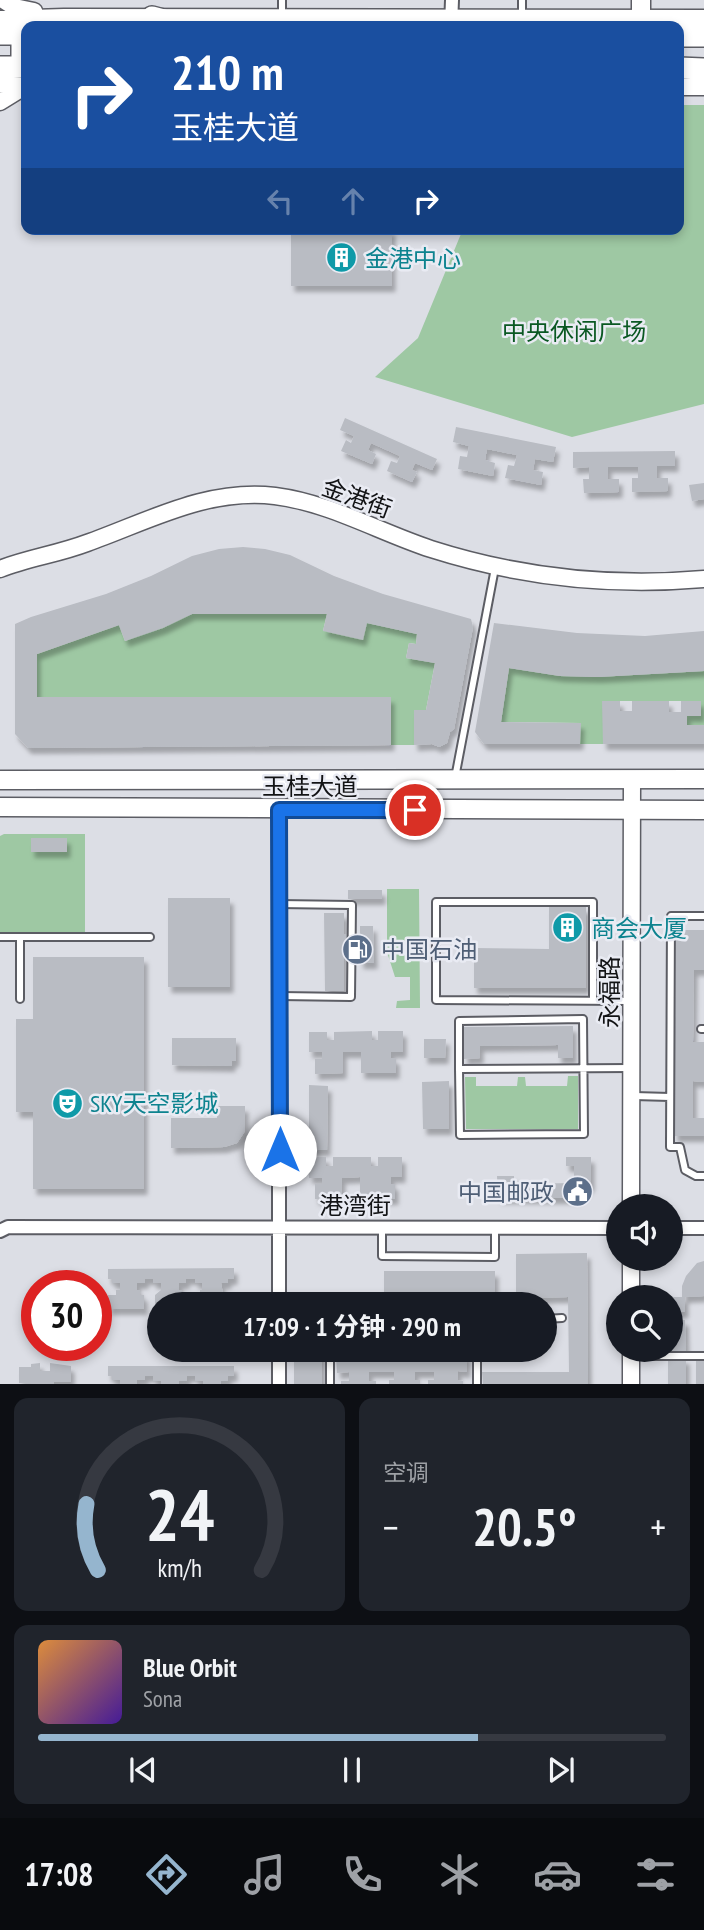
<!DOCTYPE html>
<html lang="zh">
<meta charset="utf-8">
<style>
:root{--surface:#171b24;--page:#20242c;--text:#f1f3f6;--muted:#9ea1a6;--line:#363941;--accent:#95b5ce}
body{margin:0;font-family:"PT Sans Narrow","Noto Sans SC",sans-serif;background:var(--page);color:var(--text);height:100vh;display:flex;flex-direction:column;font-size:26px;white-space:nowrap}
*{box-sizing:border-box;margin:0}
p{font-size:23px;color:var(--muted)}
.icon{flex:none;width:38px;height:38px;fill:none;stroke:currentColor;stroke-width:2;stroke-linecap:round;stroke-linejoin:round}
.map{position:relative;height:1384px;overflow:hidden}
.side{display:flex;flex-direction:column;gap:14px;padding:14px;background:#0d0f14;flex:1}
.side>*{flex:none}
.hud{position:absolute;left:21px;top:21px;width:663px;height:214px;border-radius:14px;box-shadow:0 4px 10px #0003;background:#1a4fa0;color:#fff;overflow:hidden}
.tools{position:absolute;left:606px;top:1194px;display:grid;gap:14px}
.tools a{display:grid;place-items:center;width:77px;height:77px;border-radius:50%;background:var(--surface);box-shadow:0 4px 10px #0003;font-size:35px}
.speed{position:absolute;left:21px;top:1270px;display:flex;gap:14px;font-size:35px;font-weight:700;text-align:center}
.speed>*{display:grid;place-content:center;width:91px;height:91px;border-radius:50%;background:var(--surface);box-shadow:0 4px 10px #0003;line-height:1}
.speed .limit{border:10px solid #d22;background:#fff;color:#111}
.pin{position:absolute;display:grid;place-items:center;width:60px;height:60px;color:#fff;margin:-30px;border:4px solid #fff;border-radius:50%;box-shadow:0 2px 7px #0007}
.me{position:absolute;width:77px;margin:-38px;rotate:0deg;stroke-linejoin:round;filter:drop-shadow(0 0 5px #0008)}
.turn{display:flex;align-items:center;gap:24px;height:147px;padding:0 35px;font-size:32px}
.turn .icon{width:91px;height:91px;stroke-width:2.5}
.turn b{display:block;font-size:49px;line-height:60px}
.lanes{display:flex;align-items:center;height:66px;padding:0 35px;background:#0003;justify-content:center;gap:35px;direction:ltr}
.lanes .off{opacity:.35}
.big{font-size:52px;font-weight:700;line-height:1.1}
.side .widget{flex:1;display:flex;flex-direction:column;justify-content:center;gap:10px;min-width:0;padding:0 24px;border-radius:14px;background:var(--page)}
.side .dial{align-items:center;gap:0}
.dial svg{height:182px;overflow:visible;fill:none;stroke:var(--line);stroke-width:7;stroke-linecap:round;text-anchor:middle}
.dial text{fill:var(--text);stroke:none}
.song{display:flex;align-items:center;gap:21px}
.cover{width:84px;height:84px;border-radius:10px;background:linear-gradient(135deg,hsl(30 70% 55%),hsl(260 70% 35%))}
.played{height:7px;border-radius:4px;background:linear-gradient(90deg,var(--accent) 70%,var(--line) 70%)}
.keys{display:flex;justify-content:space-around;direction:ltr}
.heat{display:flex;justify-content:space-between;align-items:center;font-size:38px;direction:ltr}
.side .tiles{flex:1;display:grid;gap:14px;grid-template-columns:1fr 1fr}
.widget:last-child{grid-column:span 2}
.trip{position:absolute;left:147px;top:1292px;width:410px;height:70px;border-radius:35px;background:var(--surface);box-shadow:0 4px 10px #0003;font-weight:700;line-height:70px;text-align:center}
.dock{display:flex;height:112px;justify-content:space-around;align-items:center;background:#090b0e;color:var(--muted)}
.dock .icon{width:49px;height:49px}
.dock .on{color:var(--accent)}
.dock b{font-size:32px;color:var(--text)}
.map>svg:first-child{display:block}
.green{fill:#9ec8a3}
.building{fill:#b9bcc3;filter:url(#shadow)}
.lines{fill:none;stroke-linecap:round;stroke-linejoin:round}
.service-casing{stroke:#5c5d64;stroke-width:10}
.minor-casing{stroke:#5c5d64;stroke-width:16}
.tertiary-casing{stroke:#5c5d64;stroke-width:19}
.secondary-casing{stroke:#5c5d64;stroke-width:21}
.trunk-casing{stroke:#5c5d64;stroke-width:24}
.service{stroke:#fff;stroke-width:6}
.minor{stroke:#fff;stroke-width:12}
.tertiary{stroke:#fff;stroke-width:16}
.secondary{stroke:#fff;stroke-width:18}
.trunk{stroke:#fff;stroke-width:21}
.route-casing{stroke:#114b97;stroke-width:18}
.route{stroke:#1a73e8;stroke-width:12}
.labels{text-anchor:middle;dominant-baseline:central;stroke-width:5;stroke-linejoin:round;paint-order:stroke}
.culture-label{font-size:24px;fill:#0d838f;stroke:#e9ebf3;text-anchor:start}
.park-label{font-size:24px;fill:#0a5822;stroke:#e9ebf3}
.street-label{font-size:24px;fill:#121315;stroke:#e9ebf3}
.service-label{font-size:24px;fill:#4e5e75;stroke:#e9ebf3;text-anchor:start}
</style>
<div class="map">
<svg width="704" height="1384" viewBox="0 0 704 1384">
<defs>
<filter id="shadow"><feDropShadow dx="3.5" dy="6" stdDeviation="2" flood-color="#0004"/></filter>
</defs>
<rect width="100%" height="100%" fill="#dcdee5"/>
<!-- green -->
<path class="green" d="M679,105H704V404L572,437L375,377L418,338L463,229H679Z
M192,614H327L323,631L367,623L417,634L416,644L409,643L406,658L435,663L426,710H414V745H391V697H37V654L119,625L125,641Z
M509,668L560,676L598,677L704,671V725H687V716H701V701H603V744H580V723L501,722Z
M4,834H85V932H0V836Z
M387,889H419L420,1008H396L397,1001L410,1000V977H395L387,952Z
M568,1076H578V1129H466L465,1077H476V1086H517L518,1077H525L526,1086H567Z"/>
<!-- building -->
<path class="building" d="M291,229H392V286H291Z
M345,418L437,459L432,470L415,463L412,470L417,472L412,482L387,471L391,461L397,463L400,456L371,443L368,450L376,454L372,464L341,451L346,440L351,443L354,436L340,430Z
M456,427L556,447L553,462L535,459L533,470L543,472L541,485L505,478L508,465L514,466L517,455L487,449L485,460L495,463L493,476L458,469L460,456L467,457L469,446L453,442Z
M675,451V466H657V478H668V491L632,492V478H638V467H608V479H619V492L584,493L583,479H589V467L573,468V452Z
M704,483V499L692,501L689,485Z
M243,547L265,549L290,555L334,576L383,594L471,619L473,627L454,729L450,732L447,743L439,747L432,744L414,745V710H426L435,663L406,658L409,643L416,644L417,634L367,623L363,640L323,631L327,614H192L163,628L125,641L119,625L37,654V697H391V745L28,748L15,734V624L31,617L106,594L151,576L192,556L219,549Z
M494,623L577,633L645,636L704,631V671L598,677L560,676L509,668L501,722L581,723L580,744H484L475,732Z
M602,701H620V711H632V701H669V712H681V701H701V716H687V725H704V744H603Z
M31,838H67V852H31Z
M348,890H382V899H348Z
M168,898H230V987H168Z
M549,907H586V988H474V948L549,949Z
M324,913H344V934H360V926H373L374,963H360V950H344V991H325Z
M682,930H704V970H694L693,1042H704V1082L693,1081V1118H704V1136H674L676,931Z
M33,957H144V1189H33V1112H16V1019H33Z
M573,1026V1058H558V1045L480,1046V1058L464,1059V1027Z
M372,1031V1040H378V1031H403V1052H391V1058H396V1073H361V1052H343V1073L315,1074V1059H322V1052H309V1032H327V1040H334V1032Z
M172,1038H236V1061H232V1066L172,1065Z
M424,1039H446L445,1058H424Z
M449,1081V1129H423L422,1082Z
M309,1085L328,1086L327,1150H309Z
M217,1106H245V1131L237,1143L224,1147L171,1148V1118H217Z
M308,1157H326V1166H333V1157H371V1166H378V1157H402V1177H391V1184H395V1199H360V1177L342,1178V1199H315V1184H322V1178H309Z
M566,1157H591V1185L576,1198H498L497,1176H514V1184L574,1183V1166H566Z
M587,1253L588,1384H483L482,1372H569L568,1297L516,1298V1254Z
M704,1261V1296L685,1297V1312H670V1297H682V1286L686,1276L697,1263Z
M234,1268V1279H228V1283H221L223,1294H232V1304H197V1295H200V1290H202V1283H195V1279H186V1283H179V1290H182V1295H185V1304H159V1309H155V1295L161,1290V1283H153V1279H145V1283H137V1290H140V1295H144V1309H108V1295H116V1290H120V1283H112V1279H108V1269Z
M384,1271H495V1304H384Z
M670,1320H685L686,1351H670Z
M294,1349H322V1384H294Z
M467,1354V1372L458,1371V1380L463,1381V1384H428V1380H434V1372H415V1380H420V1384H389V1380H394V1372H369V1381H376V1384H341V1381H349V1372L337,1373L336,1355Z
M668,1358H686V1384H668Z
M696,1358H704V1384H696Z
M40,1363V1371H50V1363L71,1366V1382H54V1384L19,1383V1367H31V1364Z
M108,1366H234V1376H228V1381H221V1384H203V1381H195V1376H187V1381H179V1384H161V1381H153V1376H145V1380H137V1384H120V1380H112V1376H108Z"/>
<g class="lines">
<defs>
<path id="service" d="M282,0V15
M522,0V16
M455,778L495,568
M279,904L352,905L351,997L280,996
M704,916H671L670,1147H680L685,1170L696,1176H704
M0,937H150
M20,999V937
M593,1001V902H436V1000L630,1001
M701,1029H704
M459,1069V1021L583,1019L584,1134L460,1135L459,1069L631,1068
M634,1096L670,1097
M382,1228V1256L495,1257V1227
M544,1319L562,1318
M330,1349V1384
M633,1356H704
M477,1384V1349"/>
<path id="minor" d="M451,26L452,0
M279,810V1304
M670,1228H704
M0,1231L8,1227L618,1228
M279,1384V1349"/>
<path id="tertiary" d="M3,0L14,7L34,11
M0,19L64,17L704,18
M0,84L26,86
M679,87H704
M0,102L26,86
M0,569C28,558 58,554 87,543C149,521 207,488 275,496C330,503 379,532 431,549C519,577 612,587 704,579
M631,1206L632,779
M631,1258V1297
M631,1384V1349"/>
<path id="secondary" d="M641,0V26
M0,780L704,779
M0,807L704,810"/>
<path id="trunk" d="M152,17L186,26
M0,34H26
M22,34V67
M679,36H704
M0,67H26
M679,68L704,69"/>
</defs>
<!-- service casing -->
<use href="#service" class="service-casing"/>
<!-- minor casing -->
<use href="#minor" class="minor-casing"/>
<!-- tertiary casing -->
<use href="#tertiary" class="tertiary-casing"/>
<!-- secondary casing -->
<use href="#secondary" class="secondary-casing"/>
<!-- trunk casing -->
<use href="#trunk" class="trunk-casing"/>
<!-- service -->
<use href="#service" class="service"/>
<!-- minor -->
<use href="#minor" class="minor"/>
<!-- tertiary -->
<use href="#tertiary" class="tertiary"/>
<!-- secondary -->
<use href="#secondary" class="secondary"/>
<!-- trunk -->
<use href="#trunk" class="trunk"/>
</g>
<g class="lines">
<defs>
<path id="route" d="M280,1150L279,810H415"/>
</defs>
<!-- route casing -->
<use href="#route" class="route-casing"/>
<!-- route -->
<use href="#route" class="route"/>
</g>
<!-- icons -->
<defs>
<symbol id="building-disc" viewBox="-11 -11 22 22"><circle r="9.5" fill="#0f9aa8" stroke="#e9ebf3"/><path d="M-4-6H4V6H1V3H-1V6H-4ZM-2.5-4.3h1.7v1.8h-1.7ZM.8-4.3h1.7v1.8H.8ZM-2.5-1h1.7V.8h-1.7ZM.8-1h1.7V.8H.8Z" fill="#fff"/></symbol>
<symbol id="fuel-disc" viewBox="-11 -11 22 22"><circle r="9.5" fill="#5c6f8a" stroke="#e9ebf3"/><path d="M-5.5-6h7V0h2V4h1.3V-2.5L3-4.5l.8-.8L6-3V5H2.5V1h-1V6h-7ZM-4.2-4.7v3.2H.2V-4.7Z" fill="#fff"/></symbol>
<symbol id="theatre-disc" viewBox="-11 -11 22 22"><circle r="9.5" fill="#0f9aa8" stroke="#e9ebf3"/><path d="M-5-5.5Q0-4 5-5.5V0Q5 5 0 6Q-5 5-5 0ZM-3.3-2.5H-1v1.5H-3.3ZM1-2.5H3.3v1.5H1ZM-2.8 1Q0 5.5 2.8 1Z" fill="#fff"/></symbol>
<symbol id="civic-disc" viewBox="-11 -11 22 22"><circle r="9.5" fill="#5c6f8a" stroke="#e9ebf3"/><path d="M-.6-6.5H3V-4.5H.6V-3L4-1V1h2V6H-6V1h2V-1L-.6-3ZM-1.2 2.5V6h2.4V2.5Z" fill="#fff"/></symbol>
</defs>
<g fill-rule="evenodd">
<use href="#building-disc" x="324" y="240" width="35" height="35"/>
<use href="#building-disc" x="550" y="910" width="35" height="35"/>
<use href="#fuel-disc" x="340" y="932" width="35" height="35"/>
<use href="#theatre-disc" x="50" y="1086" width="35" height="35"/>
<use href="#civic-disc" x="560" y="1174" width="35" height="35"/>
</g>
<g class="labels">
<!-- culture labels -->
<g class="culture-label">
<text x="365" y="258">金港中心</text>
<text x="591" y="928">商会大厦</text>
<text x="90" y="1103">SKY天空影城</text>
</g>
<!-- park labels -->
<g class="park-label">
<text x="574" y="331">中央休闲广场</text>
</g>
<!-- street labels -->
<g class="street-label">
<text transform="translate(357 498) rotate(20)">金港街</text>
<text x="310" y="786">玉桂大道</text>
<text transform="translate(609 992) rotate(-90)">永福路</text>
<text x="355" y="1205">港湾街</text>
</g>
<!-- service labels -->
<g class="service-label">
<text x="381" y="949">中国石油</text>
<text x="554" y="1192" text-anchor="end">中国邮政</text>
</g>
</g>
</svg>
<div class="tools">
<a><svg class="icon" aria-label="sound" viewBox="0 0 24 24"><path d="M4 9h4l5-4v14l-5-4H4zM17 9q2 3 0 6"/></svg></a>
<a><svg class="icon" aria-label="search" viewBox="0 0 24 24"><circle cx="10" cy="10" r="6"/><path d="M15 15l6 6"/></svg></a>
</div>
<div class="speed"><div class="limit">30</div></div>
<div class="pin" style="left:415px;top:810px;background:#d93025"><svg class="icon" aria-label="arrive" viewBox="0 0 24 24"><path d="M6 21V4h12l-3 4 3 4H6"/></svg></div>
<svg class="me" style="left:280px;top:1150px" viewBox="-20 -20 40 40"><circle r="19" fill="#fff"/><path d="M0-13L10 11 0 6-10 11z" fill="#1a73e8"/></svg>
<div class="trip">17:09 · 1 分钟 · 290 m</div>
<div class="hud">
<div class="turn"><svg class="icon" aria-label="right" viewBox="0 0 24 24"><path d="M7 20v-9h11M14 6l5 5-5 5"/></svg><div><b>210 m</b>玉桂大道</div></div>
<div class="lanes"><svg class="icon off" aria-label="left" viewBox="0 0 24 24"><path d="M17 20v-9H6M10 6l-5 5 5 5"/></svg><svg class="icon off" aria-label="ahead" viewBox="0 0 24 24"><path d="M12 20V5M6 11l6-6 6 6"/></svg><svg class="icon" aria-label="right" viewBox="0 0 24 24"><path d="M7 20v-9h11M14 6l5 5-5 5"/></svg></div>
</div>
</div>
<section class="side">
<div class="tiles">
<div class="widget dial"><svg viewBox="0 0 100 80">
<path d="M14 69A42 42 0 1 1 86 69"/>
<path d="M14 69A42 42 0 0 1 9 40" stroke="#95b5ce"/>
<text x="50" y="56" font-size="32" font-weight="700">24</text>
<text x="50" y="72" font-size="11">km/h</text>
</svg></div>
<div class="widget"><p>空调</p>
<div class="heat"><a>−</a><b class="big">20.5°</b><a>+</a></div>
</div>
<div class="widget">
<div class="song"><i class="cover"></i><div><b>Blue Orbit</b><p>Sona</p></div></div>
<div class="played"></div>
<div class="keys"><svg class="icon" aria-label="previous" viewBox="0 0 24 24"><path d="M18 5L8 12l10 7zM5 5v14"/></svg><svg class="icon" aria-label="pause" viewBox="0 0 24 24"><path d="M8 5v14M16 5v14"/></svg><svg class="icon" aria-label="next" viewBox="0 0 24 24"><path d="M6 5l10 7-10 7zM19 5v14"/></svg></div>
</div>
</div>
</section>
<nav class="dock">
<b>17:08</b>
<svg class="icon on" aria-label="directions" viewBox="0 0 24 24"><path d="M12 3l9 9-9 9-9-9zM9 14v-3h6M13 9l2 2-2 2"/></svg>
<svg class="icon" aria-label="music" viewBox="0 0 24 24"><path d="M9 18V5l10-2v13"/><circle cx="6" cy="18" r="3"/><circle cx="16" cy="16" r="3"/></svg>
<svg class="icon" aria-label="phone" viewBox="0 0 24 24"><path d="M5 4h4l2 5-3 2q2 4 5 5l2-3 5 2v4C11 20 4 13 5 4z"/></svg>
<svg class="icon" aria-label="climate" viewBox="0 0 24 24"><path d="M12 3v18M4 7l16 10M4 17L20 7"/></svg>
<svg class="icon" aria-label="car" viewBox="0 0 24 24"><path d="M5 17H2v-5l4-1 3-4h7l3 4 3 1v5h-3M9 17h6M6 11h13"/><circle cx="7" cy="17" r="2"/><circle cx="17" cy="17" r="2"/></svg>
<svg class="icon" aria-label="filters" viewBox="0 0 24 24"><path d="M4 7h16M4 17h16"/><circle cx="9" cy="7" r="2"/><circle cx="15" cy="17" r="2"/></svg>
</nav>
